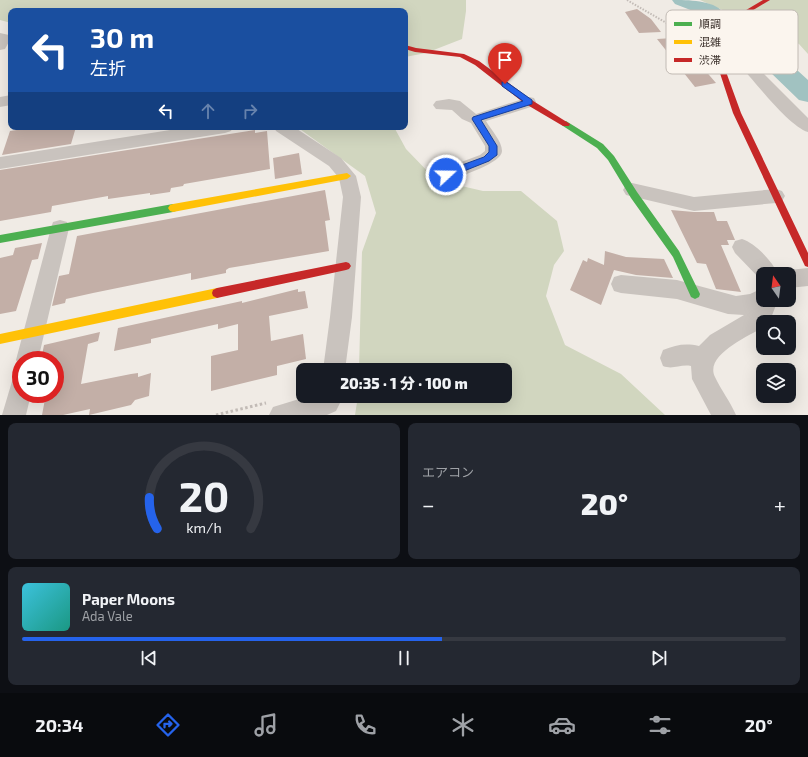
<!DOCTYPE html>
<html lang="ja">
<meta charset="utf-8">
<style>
:root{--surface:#171b24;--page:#242831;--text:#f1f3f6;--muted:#9ea1a6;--line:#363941;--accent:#2563eb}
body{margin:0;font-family:"Exo 2","Noto Sans JP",sans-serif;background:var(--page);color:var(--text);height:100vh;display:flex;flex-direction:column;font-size:15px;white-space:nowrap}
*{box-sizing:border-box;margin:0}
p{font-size:13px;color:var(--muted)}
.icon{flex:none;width:22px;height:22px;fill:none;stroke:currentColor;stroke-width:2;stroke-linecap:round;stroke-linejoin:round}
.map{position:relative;height:415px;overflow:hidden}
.drawer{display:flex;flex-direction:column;gap:8px;padding:8px;background:#0d0f14;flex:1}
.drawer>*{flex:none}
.guide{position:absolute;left:8px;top:8px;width:400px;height:122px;border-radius:8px;box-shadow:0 4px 16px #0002;background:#1a4fa0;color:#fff;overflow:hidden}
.needle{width:26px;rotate:346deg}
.controls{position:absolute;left:756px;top:267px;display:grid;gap:8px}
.controls a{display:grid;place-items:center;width:40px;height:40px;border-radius:8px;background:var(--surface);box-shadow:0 4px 16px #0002;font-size:20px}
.speed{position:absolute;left:12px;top:351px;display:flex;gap:8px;font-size:20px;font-weight:700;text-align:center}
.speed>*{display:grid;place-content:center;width:52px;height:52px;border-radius:50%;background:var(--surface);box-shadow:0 4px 16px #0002;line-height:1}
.speed .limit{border:6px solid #d22;background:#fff;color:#111}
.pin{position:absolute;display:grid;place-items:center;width:34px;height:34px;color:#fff;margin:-41px -17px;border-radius:50% 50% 50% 0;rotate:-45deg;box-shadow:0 0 4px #0007}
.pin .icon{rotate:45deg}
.me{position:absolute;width:44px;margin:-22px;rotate:69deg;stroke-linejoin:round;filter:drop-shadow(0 0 3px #0008)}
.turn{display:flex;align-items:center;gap:14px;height:84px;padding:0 16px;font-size:18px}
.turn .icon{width:52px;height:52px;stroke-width:2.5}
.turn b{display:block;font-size:28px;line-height:34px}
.lanes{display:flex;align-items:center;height:38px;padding:0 16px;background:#0003;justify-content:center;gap:20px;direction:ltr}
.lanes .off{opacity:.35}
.big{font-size:30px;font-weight:800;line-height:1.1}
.drawer .tile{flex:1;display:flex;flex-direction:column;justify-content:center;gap:6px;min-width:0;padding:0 14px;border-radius:8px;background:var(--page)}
.drawer .dial{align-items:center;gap:0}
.dial svg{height:104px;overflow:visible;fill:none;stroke:var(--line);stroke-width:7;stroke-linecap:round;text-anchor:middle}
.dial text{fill:var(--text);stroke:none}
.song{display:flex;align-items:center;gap:12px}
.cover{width:48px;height:48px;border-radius:6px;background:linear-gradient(135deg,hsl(190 70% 55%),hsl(170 70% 35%))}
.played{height:4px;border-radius:2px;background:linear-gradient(90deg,var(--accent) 55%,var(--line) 55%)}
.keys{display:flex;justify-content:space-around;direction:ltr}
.heat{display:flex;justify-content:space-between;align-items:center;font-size:22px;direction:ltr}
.drawer .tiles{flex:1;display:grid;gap:8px;grid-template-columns:1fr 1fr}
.tile:last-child{grid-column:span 2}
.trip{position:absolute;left:296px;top:363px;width:216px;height:40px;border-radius:8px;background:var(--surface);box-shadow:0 4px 16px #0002;font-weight:800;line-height:40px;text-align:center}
.dock{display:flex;height:64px;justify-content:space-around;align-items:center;background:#090b0e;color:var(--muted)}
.dock .icon{width:28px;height:28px}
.dock .on{color:var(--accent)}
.dock b{font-size:18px;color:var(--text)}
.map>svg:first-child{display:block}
.green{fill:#d1d6bf}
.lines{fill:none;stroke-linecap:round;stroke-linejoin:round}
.river{fill:#a1c2c1;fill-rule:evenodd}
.building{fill:#c3afa7}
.path-far1{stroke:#c2bbb6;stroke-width:2;stroke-dasharray:1.5 1.5;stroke-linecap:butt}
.path{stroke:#c2bbb6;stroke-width:3;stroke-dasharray:2.5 2.5;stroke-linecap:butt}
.street{fill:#c9c3be;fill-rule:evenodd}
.fast{fill:#4caf50;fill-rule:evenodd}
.slow{fill:#ffc107;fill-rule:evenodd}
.jam{fill:#c62828;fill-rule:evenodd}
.route{fill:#2563eb;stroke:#184099}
.key{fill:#fbf5ee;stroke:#c1bab4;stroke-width:1}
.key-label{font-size:11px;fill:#3b302b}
</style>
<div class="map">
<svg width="808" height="415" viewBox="0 0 808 415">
<rect width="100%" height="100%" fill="#f0ebe5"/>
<!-- green -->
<path class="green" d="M0,0H466V11L462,39L426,53L405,57V11H11V23L0,20Z
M700,0H808V54L799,44Z
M297,127H394L406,149L436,180L483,191H521L557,221L564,251L554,265L546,296L565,345L621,374L665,415H355L358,396H505V370H359L362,252L376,213L365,176Z"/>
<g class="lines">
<!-- river -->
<path class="river" d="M672,0C688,0 713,0 723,12L720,16L713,18L706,16L675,4Z
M747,30L755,32L808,80V102L799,100L739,42L736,37L739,32Z"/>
</g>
<!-- building -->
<path class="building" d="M637,9L651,19L661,32L639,33L625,12Z
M673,38L680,47H685L716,83L695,87L657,39Z
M37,127H76L71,144L2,155L10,131Z
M255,130V133L267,131L270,169L184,184L183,186L171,188L170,192L150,195V193L108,199V196L52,206L51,212L0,221V170Z
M299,153L302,174L275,179L273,158Z
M325,190L330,220L325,221L329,251L229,268L226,270V273L191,280V273L93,293L66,299L65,303L52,306L59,276L69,274L77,236Z
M671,210L694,212H714L717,221H727L735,240H727L729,245H721L741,292L716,289L706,264L697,263Z
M42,243L38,259L32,260L16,311L0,314V258L13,255L15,248Z
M605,251L626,257L664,259L673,278L636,275L614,270L601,305L570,290L583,260L587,262L588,258L604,265Z
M298,289V292L305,291L308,308L269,316L271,341L303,334L306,359L277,366V375L211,391V356L238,350V324L218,329V324L151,339V343L114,351L118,328L242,301V303Z
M100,332L98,341L88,344L81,384L131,374L138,373V377L151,373L149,396L135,400L131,405L89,415L90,409L63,415H42L46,394H55V360H41L44,345Z"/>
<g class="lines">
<!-- path-far1 -->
<path class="path-far1" d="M627,0L682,32L705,42"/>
<!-- path -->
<path class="path" d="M216,415L266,403"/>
<!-- street -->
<path class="street" d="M0,33L9,35L11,38L5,49L0,50Z
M718,54L741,57L752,62L808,118V132C789,126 757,84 742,68L737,65L713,61L711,58L713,55Z
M11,95V105L0,107V97Z
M529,97L534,98L536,102L534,106L486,121C491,130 502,141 502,151C502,163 462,175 452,180L446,182L440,180L437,175L440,170L480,155L485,151V146L471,123L462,119L452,110L436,109L433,105L436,101L449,99L460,101L476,114Z
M189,127H233L231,131L225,133L0,169V157Z
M274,127H294L341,158L356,176L361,197L352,317L345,370H323L330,317L343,197L339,178L329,166L276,131Z
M632,183L694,197L776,189L782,191L785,196L782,201L776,203L694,211L626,195L623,190L626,185Z
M60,220L67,222L69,228L38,360H21V369L16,360L51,228L53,222Z
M742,239C755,243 772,261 778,274H763V281L761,280L735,253L732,247L735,241Z
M808,268V286L789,288V274H781L782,273L789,270Z
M621,275L677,280L736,296L750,294L763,288V300H778L771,318L767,322H763V327C748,337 704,355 715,377C721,390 730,401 736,415H711L692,379L691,366C680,364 673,370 663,366L660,358L663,350C676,345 685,343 699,346L710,335L744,315L728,314L677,299L621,293L614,291L611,284L614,277Z
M21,374V394H31L26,415H2L13,378Z
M309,396H337L340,403L336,411L327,415H269L273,407Z"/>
<!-- fast -->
<path class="fast" d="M566,121L603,144L614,156L637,192L679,251L700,294L699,297L695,299L691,297L673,257L631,198L608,160L597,148L563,126L562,124L563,122Z
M173,204L176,205L178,208L176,211L173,212L0,243V235Z"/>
<!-- slow -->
<path class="slow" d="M347,173L351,176L347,179L173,212L170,211L168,208L170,205L173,204Z
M217,288L221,290L222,293L221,296L217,298L0,344V334Z"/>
<!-- jam -->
<path class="jam" d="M763,0H770L735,21L727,32L721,58L741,113L808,253V267L805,266L733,113L715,58L721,32L731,19Z
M405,45L416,48L464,54L479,61L530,99L570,124L569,126H563L524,103L475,65L460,57L415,52L405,49Z
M346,262L349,263L351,266L349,269L346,270L217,298L213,296L212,293L213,290L217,288Z"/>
</g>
<!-- route -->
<path class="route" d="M505,81L532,100V104L481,120L497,146V155L489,161L449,177H443V172L484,157L489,152V146L472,119L473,117L523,101L502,86V82Z"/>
<!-- legend -->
<rect x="666" y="10" width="132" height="64" rx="6" class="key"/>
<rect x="674" y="22" width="18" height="4" fill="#4caf50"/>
<rect x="674" y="40" width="18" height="4" fill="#ffc107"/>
<rect x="674" y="58" width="18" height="4" fill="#c62828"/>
<g class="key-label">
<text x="699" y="28">順調</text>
<text x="699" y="46">混雑</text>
<text x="699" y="64">渋滞</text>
</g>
</svg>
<div class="controls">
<a><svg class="needle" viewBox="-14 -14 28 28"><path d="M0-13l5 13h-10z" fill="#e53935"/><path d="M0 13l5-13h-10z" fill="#9ea1a6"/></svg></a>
<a><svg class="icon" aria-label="search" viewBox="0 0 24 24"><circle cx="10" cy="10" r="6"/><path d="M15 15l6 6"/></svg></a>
<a><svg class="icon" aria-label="layers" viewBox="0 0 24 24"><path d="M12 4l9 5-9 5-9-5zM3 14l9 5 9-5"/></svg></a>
</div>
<div class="speed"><div class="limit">30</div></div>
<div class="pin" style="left:505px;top:84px;background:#d93025"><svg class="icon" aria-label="arrive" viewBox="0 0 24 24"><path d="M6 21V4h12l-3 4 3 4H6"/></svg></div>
<svg class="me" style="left:446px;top:175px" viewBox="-20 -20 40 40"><circle r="17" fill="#2563eb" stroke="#fff" stroke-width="3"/><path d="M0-11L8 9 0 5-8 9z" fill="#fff"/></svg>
<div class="trip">20:35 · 1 分 · 100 m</div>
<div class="guide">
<div class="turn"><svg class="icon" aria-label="left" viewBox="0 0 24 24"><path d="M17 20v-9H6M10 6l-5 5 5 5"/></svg><div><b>30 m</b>左折</div></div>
<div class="lanes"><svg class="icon" aria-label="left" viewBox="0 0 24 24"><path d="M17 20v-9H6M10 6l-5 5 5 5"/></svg><svg class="icon off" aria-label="ahead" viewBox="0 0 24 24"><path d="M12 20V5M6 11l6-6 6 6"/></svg><svg class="icon off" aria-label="right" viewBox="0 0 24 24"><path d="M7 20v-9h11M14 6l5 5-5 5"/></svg></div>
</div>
</div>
<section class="drawer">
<div class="tiles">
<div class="tile dial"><svg viewBox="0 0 100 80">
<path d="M14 69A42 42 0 1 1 86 69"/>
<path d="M14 69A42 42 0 0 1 8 45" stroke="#2563eb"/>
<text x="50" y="56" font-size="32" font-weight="700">20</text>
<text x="50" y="72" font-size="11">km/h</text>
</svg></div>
<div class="tile"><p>エアコン</p>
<div class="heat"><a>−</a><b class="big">20°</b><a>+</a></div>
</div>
<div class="tile">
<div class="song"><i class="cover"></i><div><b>Paper Moons</b><p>Ada Vale</p></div></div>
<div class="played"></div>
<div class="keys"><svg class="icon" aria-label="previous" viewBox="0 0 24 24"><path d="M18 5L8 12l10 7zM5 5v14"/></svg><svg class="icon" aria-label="pause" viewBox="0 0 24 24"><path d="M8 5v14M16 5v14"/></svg><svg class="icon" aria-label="next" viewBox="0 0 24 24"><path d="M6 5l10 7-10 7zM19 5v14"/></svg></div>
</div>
</div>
</section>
<nav class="dock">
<b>20:34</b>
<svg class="icon on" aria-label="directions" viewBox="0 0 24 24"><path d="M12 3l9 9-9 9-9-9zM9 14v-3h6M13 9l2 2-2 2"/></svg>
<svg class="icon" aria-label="music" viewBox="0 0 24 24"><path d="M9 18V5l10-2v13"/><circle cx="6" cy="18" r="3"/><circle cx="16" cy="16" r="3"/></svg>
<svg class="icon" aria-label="phone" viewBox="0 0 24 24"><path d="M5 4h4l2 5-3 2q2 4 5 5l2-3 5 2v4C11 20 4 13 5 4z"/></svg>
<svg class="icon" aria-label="climate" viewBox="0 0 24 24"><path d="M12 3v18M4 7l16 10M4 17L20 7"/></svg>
<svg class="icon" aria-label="car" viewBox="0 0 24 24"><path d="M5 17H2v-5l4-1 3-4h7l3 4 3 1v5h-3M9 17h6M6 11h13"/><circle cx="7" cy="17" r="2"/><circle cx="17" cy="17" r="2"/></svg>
<svg class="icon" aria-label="filters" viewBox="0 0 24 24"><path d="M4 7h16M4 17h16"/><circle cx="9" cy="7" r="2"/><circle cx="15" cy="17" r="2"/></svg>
<b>20°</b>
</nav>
